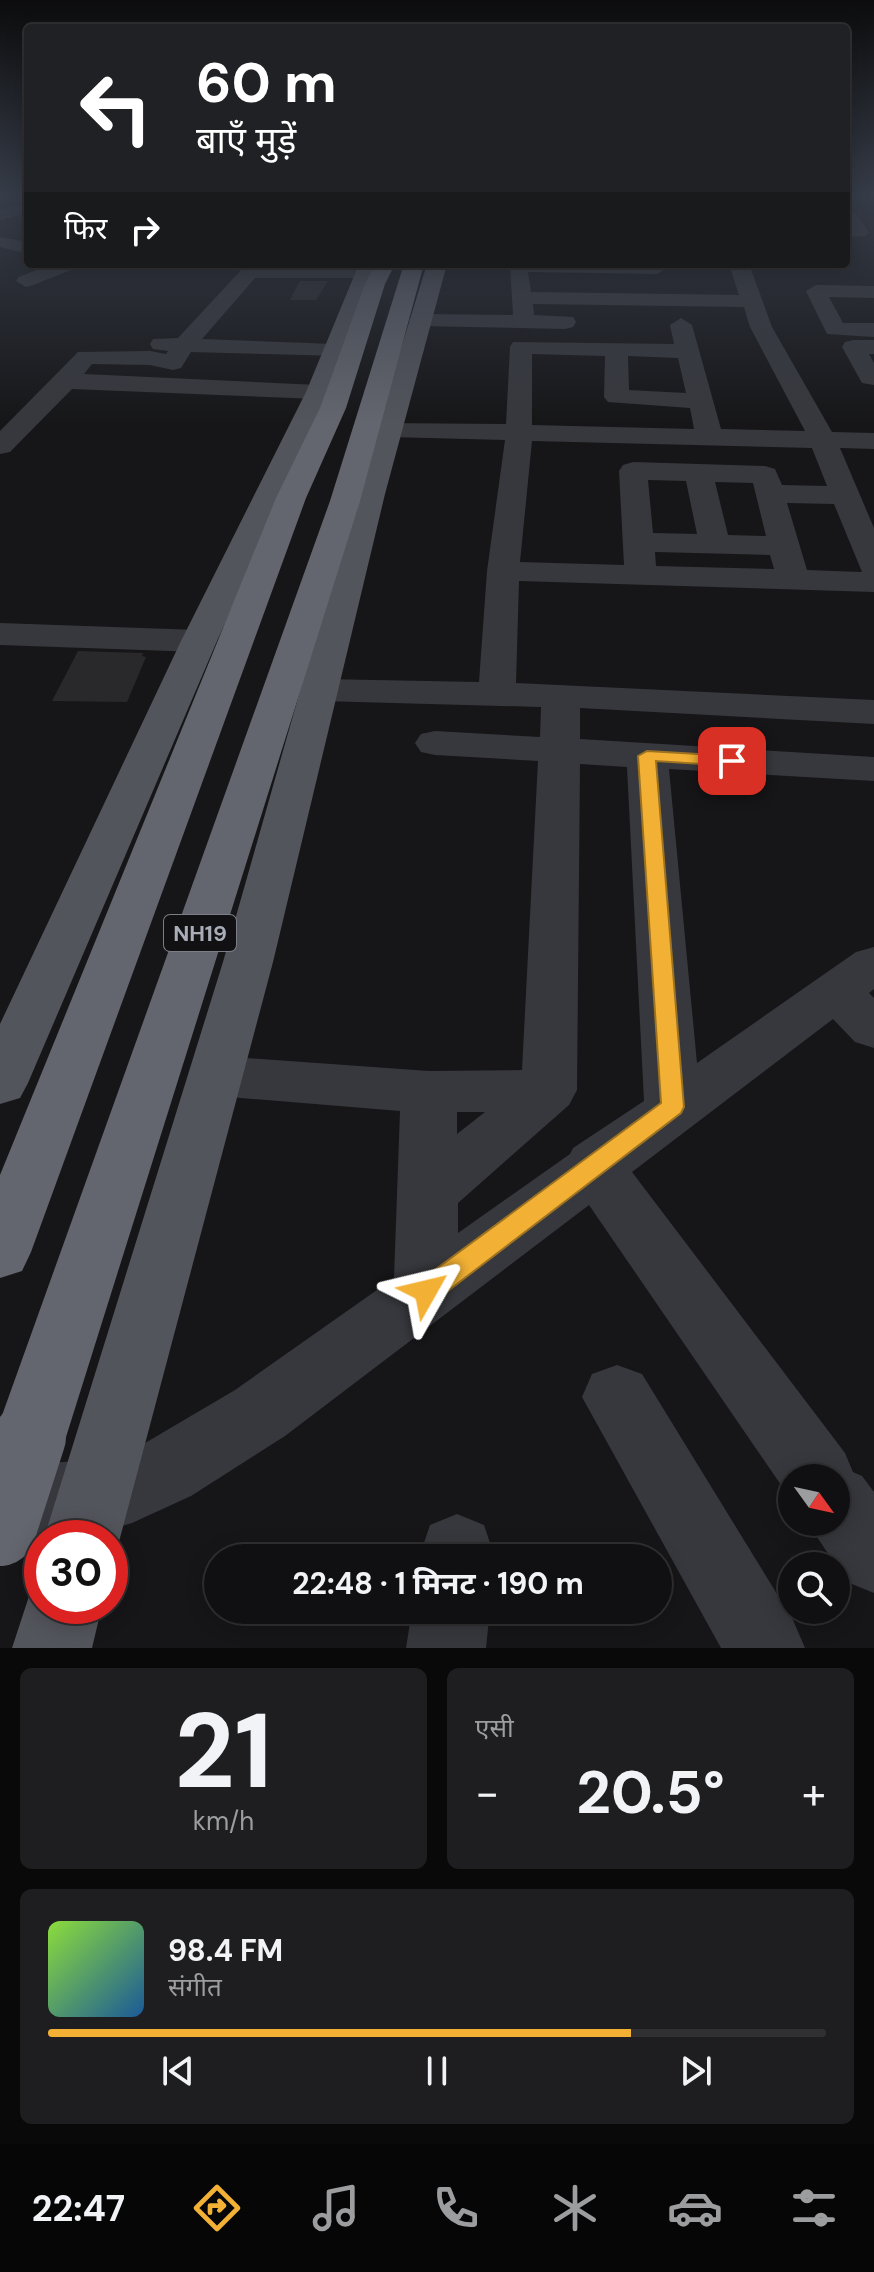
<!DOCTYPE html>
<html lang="hi">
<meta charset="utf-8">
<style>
:root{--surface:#101012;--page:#1e1e20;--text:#f1f3f6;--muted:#9c9d9f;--line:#303032;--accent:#f2b134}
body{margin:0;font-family:"DM Sans","Noto Sans Devanagari",sans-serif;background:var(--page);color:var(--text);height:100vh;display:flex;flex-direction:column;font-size:30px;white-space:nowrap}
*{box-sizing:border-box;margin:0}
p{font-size:26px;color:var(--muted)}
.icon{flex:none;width:44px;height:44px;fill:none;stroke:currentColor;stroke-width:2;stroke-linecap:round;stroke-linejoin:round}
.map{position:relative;height:1648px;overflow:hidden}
.sheet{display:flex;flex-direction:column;gap:20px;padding:20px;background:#09090a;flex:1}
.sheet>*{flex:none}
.top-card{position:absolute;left:24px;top:24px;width:826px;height:244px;border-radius:8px;box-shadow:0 4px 20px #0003,0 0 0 2px var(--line);background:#202124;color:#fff;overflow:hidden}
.needle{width:52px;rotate:123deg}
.tools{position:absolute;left:778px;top:1464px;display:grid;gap:16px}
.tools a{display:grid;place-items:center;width:72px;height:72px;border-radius:50%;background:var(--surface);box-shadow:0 4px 20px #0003,0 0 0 2px var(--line);font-size:40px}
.speed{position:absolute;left:24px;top:1520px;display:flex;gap:16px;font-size:40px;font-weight:700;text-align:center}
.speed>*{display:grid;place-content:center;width:104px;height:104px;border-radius:50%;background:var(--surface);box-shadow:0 4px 20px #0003,0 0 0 2px var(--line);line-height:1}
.speed .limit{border:12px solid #d22;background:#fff;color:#111}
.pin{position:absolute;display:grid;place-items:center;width:68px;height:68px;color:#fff;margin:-34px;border-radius:16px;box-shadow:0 4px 12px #0006}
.me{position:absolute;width:88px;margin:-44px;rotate:53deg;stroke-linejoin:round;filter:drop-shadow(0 0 6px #0008)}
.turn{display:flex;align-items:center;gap:28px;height:168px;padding:0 40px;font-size:36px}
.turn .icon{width:104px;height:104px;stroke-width:2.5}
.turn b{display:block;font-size:56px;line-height:68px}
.then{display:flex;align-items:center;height:76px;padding:0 40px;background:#0003;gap:16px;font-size:30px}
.big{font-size:60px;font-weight:700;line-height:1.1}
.sheet .card{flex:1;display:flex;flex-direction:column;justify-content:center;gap:12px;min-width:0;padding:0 28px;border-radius:12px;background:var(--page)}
.sheet .dial{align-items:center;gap:0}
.dial b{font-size:104px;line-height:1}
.song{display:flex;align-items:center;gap:24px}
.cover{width:96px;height:96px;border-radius:12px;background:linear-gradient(135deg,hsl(90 70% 55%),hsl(210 70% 35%))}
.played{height:8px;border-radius:4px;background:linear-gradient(90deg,var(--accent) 75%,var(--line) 75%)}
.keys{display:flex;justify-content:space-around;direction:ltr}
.heat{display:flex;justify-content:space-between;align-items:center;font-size:44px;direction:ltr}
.sheet .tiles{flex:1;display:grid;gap:20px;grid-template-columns:1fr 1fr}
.card:last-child{grid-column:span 2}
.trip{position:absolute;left:204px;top:1544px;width:468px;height:80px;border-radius:40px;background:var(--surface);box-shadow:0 4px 20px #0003,0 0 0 2px var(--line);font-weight:700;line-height:80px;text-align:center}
.tabs{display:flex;height:128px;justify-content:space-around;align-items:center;background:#060607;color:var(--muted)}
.tabs .icon{width:56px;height:56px}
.tabs .on{color:var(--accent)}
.tabs b{font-size:36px;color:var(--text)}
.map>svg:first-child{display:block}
.building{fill:#29292c}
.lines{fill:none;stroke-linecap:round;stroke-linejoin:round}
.minor{fill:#37383d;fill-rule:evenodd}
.major{fill:#53555c;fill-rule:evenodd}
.highway{fill:#63666e;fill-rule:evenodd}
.highway-bridge{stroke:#63666e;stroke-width:72}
.route{fill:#f2b134;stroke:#9d7322;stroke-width:2}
.labels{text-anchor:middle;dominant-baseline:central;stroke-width:8;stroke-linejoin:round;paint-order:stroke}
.shield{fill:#111113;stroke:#7b7e86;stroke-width:2}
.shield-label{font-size:22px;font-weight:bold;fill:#a8adb8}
</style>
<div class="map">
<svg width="874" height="1648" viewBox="0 0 874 1648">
<rect width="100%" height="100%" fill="#161618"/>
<!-- building -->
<path class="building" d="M300,281H328L316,300H290Z
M78,651L143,653L142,656L146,657L127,702L52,701Z"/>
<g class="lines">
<!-- minor -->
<path class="minor" d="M28,203V213L0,220V210Z
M846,209C856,211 863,224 869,232L866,236L846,237Z
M0,237L28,242V254L0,247Z
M52,264H79L76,268L33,285L26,287L16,281L19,277Z
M510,264H664L667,268L657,274L528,272L531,292L739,295L729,264H749L772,327L832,432L874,433V449L840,448L874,528V592L519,581L516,683L874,700V724L580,708V739L874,757V781L669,769L697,1063L856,952L874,947V989L869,993L874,998V1048L855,1042L833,1019L632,1172L845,1453L853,1472L862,1476L874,1492V1593L847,1582L807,1522H836V1478H792V1501L589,1205L285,1436L191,1496L132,1523L102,1532L0,1541V1467L102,1459L140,1446L235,1390L394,1278L400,1111L217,1096L197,1090L189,1076L197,1062L217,1056L429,1071L522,1070L538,761L435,755L421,752L415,743L421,734L435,731L540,737L541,707L322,701L309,698L303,690L309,682L322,679L479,682L487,571L505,440L389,437L380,435L376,429L380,423L506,424L510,347L513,342L674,344L670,325L681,318L692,325L721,429L805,431L750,327L744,307L533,304L534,315L573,317L576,322L573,327L565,329L419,326L408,320L419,314L513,315ZM532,354L605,356L604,397L608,402L690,408L694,429L532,425ZM628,356L678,358L686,393L629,390ZM532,441L812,448L827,486L782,485L775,469L765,466L633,462L623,465L619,471L624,565L520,562ZM648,480L686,481L697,534L653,533ZM715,482L753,483L766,536L728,535ZM787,503L834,504L862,572L807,570ZM655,552L770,555L774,569L656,566ZM580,764L627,767L644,1101L573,1148L570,1154L458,1233V1203L569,1105L577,1090ZM457,1112H485L457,1134Z
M250,266H365L375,272L365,278H255L202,339L333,344L341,346L345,351L341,356L191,352L181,368L173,370L150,365L92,364L84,374L318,385L327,387L330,392L327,397L318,399L72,389L10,452L0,454V431L78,352L150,351L166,354L168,351L153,349L150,344L153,339L178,338L243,268Z
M816,285L874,286V298L829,297L843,323H874V337L827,334L806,291Z
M853,340H874V354H869L874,363V385L862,383L842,347L845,342Z
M0,623L199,630L212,633L217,641L212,649L199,652L0,645Z
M617,1365L642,1374L793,1620L805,1648H721L582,1397L592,1374Z
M457,1514L484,1525L495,1558H419L430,1525Z
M412,1610H490L486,1648H406Z"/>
<!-- major -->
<path class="major" d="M359,264H379L330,392L217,641L28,1083L20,1098L0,1104V1024L181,641L306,392Z
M427,264H447L385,494L273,962L120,1538L110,1562V1538H44L223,962L356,494Z
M42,1575V1606H102L92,1648H12L35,1578Z"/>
<!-- highway -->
<path class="highway" d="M375,264H395L385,284L346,408L306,498L31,1252L22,1271L0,1278V1175L276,498L320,408L365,284Z
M404,264H424L360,501L66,1437L55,1461L30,1471L5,1461L0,1450V1421L330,501Z"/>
<!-- highway-bridge -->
<path class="highway-bridge" d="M0,1530L30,1437"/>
</g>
<!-- sky -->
<linearGradient id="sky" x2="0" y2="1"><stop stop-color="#0c0c0d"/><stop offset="0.46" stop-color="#363c48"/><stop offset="1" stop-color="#363c48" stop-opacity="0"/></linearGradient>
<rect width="874" height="424" fill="url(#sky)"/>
<!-- route -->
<path class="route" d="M647,751L732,756L740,761L732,766L656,761L684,1107L681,1113L436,1300L426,1303L417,1300L413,1291L417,1283L661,1103L638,756Z"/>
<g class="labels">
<!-- shield labels -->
<rect class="shield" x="164" y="915" width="72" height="36" rx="6"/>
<g class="shield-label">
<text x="200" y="933">NH19</text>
</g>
</g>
</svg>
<div class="tools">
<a><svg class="needle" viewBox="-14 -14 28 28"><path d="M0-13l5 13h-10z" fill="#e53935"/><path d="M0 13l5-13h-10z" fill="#9c9d9f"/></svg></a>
<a><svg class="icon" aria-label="search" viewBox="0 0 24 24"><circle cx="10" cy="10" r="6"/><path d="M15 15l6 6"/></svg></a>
</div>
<div class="speed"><div class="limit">30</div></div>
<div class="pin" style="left:732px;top:761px;background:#d93025"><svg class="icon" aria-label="arrive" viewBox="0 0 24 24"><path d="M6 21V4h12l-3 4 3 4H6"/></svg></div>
<svg class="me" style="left:426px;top:1291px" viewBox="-20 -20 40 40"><path d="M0-17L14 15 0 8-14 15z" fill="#f2b134" stroke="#fff" stroke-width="4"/></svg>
<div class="trip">22:48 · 1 मिनट · 190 m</div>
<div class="top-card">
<div class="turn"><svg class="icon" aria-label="left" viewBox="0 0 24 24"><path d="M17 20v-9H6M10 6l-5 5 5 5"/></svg><div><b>60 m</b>बाएँ मुड़ें</div></div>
<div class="then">फिर<svg class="icon" aria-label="right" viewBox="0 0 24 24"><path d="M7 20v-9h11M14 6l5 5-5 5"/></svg></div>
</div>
</div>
<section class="sheet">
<div class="tiles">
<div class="card dial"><b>21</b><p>km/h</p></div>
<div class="card"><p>एसी</p>
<div class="heat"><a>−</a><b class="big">20.5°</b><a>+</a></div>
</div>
<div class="card">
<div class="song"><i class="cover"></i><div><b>98.4 FM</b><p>संगीत</p></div></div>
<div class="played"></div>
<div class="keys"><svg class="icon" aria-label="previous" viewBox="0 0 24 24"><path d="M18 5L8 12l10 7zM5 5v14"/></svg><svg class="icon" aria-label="pause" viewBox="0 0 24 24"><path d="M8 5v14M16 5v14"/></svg><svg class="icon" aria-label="next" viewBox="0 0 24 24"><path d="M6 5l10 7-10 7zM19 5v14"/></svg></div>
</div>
</div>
</section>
<nav class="tabs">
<b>22:47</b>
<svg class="icon on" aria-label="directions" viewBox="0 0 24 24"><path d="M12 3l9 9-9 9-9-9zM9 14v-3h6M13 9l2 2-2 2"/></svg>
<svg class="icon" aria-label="music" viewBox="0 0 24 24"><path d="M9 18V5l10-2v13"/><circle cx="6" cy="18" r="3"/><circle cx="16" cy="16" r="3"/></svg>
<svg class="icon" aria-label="phone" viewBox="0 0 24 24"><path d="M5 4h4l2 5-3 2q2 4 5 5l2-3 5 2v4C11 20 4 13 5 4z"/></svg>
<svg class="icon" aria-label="climate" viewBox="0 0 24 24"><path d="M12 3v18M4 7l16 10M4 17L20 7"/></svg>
<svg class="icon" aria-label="car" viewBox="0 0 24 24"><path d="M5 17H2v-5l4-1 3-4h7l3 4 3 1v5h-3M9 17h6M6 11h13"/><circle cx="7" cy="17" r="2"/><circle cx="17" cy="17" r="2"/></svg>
<svg class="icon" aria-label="filters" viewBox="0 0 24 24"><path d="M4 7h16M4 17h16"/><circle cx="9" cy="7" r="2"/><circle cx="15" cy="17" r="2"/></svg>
</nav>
